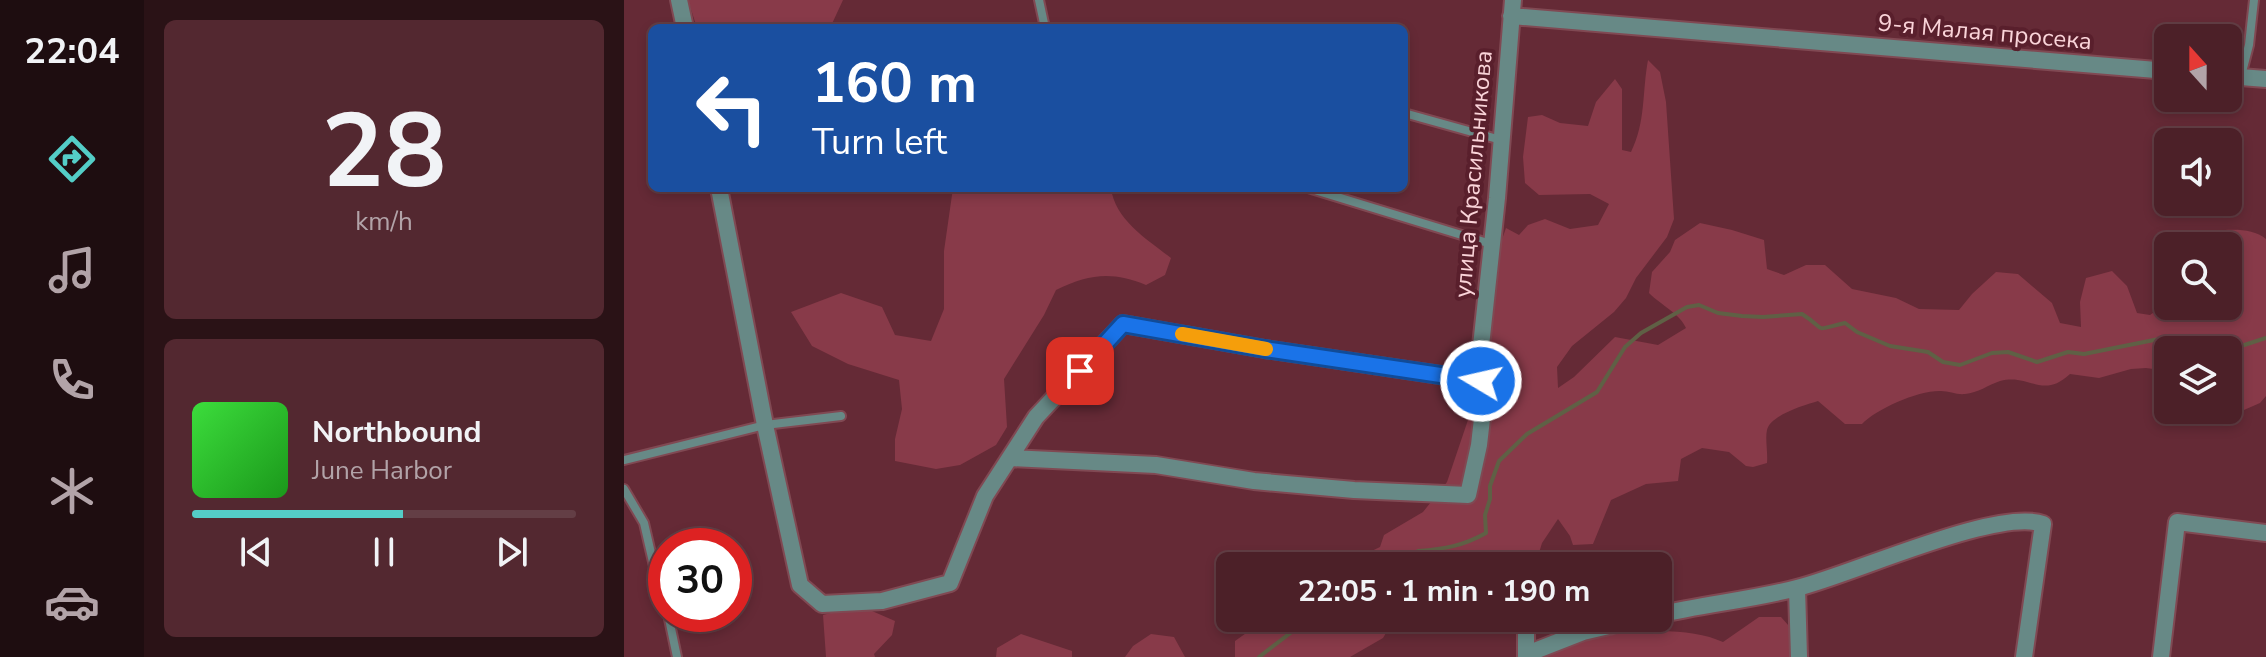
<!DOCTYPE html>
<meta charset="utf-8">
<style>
:root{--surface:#4c2028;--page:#532830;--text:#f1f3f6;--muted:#b2a3a8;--line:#633e45;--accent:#54cdc7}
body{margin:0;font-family:"Nunito Sans",sans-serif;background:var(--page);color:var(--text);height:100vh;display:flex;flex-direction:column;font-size:30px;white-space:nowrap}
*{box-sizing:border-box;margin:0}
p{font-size:26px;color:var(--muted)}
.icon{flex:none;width:44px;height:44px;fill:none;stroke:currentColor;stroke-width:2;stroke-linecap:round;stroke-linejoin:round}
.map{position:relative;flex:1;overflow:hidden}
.details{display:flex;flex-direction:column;gap:20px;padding:20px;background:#2a1216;width:480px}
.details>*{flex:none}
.hud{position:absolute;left:24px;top:24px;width:760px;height:168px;border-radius:12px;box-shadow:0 4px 12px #0003,0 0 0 2px var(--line);background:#1a4fa0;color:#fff;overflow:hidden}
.needle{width:52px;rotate:339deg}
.tools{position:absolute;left:1530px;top:24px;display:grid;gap:16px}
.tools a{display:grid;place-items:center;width:88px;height:88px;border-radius:12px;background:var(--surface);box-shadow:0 4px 12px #0003,0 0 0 2px var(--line);font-size:40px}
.speed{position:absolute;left:24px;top:528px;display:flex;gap:16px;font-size:40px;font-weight:700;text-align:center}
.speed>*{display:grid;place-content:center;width:104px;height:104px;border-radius:50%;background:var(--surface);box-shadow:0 4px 12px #0003,0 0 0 2px var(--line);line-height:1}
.speed .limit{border:12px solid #d22;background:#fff;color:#111}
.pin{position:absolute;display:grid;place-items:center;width:68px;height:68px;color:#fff;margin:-34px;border-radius:16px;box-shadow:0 4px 12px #0006}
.me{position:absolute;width:88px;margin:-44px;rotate:279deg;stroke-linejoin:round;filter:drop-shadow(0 0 6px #0008)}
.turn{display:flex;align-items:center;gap:28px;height:168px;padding:0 32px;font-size:36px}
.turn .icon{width:104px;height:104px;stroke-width:2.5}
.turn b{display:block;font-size:56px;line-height:68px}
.details .widget{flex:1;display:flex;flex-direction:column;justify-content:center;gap:12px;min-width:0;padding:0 28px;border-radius:12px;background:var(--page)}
.details .dial{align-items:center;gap:0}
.dial b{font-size:104px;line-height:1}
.song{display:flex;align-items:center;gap:24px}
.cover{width:96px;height:96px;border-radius:12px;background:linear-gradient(135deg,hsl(120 70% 55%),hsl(120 70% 35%))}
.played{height:8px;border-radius:4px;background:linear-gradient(90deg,var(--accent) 55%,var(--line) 55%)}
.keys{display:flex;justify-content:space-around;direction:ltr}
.trip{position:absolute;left:592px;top:552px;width:456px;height:80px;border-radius:12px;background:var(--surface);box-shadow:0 4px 12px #0003,0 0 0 2px var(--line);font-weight:700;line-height:80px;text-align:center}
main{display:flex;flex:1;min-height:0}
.tabs{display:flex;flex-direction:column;width:144px;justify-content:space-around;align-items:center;background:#1e0d10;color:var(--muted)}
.tabs .icon{width:56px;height:56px}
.tabs .selected{color:var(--accent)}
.tabs b{font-size:36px;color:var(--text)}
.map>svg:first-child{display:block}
.green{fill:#883a49}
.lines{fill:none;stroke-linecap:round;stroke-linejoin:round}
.stream{stroke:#5f6045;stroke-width:4}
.service-casing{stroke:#804953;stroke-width:12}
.minor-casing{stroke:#804953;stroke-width:20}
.service{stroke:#678986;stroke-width:8}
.minor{stroke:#678986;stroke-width:16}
.route-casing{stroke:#114b97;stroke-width:20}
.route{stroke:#1a73e8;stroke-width:14}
.slow{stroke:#f59e0b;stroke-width:14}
.labels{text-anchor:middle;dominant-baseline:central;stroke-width:8;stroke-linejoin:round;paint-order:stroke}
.street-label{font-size:24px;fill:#fad4d9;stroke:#591f2c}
</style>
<main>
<nav class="tabs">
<b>22:04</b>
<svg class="icon selected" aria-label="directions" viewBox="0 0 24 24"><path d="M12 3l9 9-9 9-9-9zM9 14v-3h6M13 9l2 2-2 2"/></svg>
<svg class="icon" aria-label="music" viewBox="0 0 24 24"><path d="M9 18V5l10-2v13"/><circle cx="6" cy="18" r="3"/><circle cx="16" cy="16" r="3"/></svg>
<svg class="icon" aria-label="phone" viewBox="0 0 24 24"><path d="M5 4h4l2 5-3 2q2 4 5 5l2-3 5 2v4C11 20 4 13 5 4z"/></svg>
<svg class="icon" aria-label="climate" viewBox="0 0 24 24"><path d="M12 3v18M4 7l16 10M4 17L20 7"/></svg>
<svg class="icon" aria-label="car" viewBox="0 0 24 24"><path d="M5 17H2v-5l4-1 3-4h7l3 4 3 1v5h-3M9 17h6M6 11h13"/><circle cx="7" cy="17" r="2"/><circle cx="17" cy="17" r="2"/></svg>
</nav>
<section class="details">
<div class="widget dial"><b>28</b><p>km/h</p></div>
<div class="widget">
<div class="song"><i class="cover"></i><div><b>Northbound</b><p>June Harbor</p></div></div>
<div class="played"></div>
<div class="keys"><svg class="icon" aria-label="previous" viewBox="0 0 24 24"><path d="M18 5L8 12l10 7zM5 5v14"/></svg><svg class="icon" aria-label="pause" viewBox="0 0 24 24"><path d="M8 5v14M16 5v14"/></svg><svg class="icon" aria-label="next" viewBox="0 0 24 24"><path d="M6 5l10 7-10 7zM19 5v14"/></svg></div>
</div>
</section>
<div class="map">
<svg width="1642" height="657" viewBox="0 0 1642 657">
<rect width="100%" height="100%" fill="#652a36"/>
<!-- green -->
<path class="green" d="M64,0H219L206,28H73Z
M1024,60L1036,72L1042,102L1050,219L1043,237L1012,278L1002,298L990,312L948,346L933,367L934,388L950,377L991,337L1034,345L1062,328C1056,314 1037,305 1025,293L1028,272L1046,252L1051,240L1076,223L1108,230L1140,240L1143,269L1160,275L1182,265H1201L1228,289L1272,298L1295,309L1335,310L1348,294L1372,272L1394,274L1428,303L1436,323L1457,327L1456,302L1462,278L1488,271L1503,286L1513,313L1526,315L1540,305L1544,298V306H1604V246H1564L1569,234C1591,231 1624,224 1642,239V396L1636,403L1613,413L1604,387V350H1544V371L1522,368L1507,369L1475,378L1446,374C1418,400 1406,373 1376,381C1364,385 1354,393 1341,394C1333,395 1325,391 1317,391C1295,390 1252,409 1238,424H1221L1194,401C1181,405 1146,415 1143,430C1141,439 1144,453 1143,463L1129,467L1122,466L1105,452L1078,448L1057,459L1054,481L1022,484L987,500L969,544L949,545L946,536L934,519L918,543L911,566H688L690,562L733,558L756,547L760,535L799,512L823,482L846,414L843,376L847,347L863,282L882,228L895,235L904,225L921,219L946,229L974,225L985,204L966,194L915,195L901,183L899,157L904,117L918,115L936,123L964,126L972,102L991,79L998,89V150L1007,152C1022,122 1018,92 1024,60Z
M329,188H487C491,220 524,240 547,258L541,275L522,285C488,271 465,274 432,290L420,315L380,379L383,427L372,445L336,465L312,469L271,461V439L278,409L275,380L224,364L188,346L167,312L217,293L258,307L271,335L307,341L320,309V251Z
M218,610L248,611L271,621L268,635L250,654L251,657H202L199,615Z
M1135,617H1157L1172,634L1169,657H919C962,632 1054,621 1099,642Z
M651,618H771L759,638L726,657H611V641L632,626Z
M397,634L448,651V657H372L373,648Z
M527,634L550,637L561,657H501L509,646Z"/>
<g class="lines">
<!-- stream -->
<path class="stream" d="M783,566L794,551C820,549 839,546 862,533L861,515L866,499V486L875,461L903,434L973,392L1001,347L1017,333L1063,307L1075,305L1094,313L1118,316L1139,317L1178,314C1205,331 1186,331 1221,323L1233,332L1266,346L1304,352L1319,362L1336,365L1368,353L1384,352L1413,362L1444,352L1460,354L1535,339L1561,341L1583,348L1608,349L1642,338
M635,657L686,618"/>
<defs>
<path id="service" d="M415,0L421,28
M1617,76L1625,45L1630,0
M780,113L877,140
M684,188L867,244
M0,460L141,425L217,416
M0,489L20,523L32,575L38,585L42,603
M44,614L53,657"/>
<path id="minor" d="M55,0L61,28
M887,16L1544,71
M1604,76L1642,79
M95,188L141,425L176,585L198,604L258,601L326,583L361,496L412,417L499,324L641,349L857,381
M386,458L532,465L630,481L730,490L844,495L855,445L859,410L857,346L873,198L889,0
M1173,588L1175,657
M1034,615C1080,604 1127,600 1173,588C1227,575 1374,507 1419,524L1400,657
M903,654L959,632L1019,618
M902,657V618
M1537,657L1553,522L1642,533"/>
</defs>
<!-- service casing -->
<use href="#service" class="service-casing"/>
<!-- minor casing -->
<use href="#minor" class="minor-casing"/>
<!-- service -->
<use href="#service" class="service"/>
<!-- minor -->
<use href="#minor" class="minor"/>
</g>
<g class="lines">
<defs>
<path id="route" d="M456,371L499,324L641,349L857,381"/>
</defs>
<!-- route casing -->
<use href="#route" class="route-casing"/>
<!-- route -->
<use href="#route" class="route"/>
<!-- slow -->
<path class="slow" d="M558,334L642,349"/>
</g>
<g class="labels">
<!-- street labels -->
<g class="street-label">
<text transform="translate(1361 32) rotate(5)">9-я Малая просека</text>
<text transform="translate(849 174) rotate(-85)">улица Красильникова</text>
</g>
</g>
</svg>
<div class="tools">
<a><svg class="needle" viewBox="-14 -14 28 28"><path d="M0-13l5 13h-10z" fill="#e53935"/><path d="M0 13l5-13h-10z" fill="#b2a3a8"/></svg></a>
<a><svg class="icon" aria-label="sound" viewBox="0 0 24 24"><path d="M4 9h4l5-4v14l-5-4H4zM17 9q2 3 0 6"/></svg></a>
<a><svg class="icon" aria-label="search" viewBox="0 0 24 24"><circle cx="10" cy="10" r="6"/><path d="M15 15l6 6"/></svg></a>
<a><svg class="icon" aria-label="layers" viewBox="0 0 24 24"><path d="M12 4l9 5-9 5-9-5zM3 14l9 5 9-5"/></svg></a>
</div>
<div class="speed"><div class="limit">30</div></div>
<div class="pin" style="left:456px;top:371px;background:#d93025"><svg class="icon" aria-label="arrive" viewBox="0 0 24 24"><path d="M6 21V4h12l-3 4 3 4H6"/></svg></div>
<svg class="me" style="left:857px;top:381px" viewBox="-20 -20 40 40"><circle r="17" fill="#1a73e8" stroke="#fff" stroke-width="3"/><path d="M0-11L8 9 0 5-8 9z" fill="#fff"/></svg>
<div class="trip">22:05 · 1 min · 190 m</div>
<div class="hud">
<div class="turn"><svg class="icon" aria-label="left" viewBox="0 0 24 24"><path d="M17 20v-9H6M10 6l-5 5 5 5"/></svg><div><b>160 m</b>Turn left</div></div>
</div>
</div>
</main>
